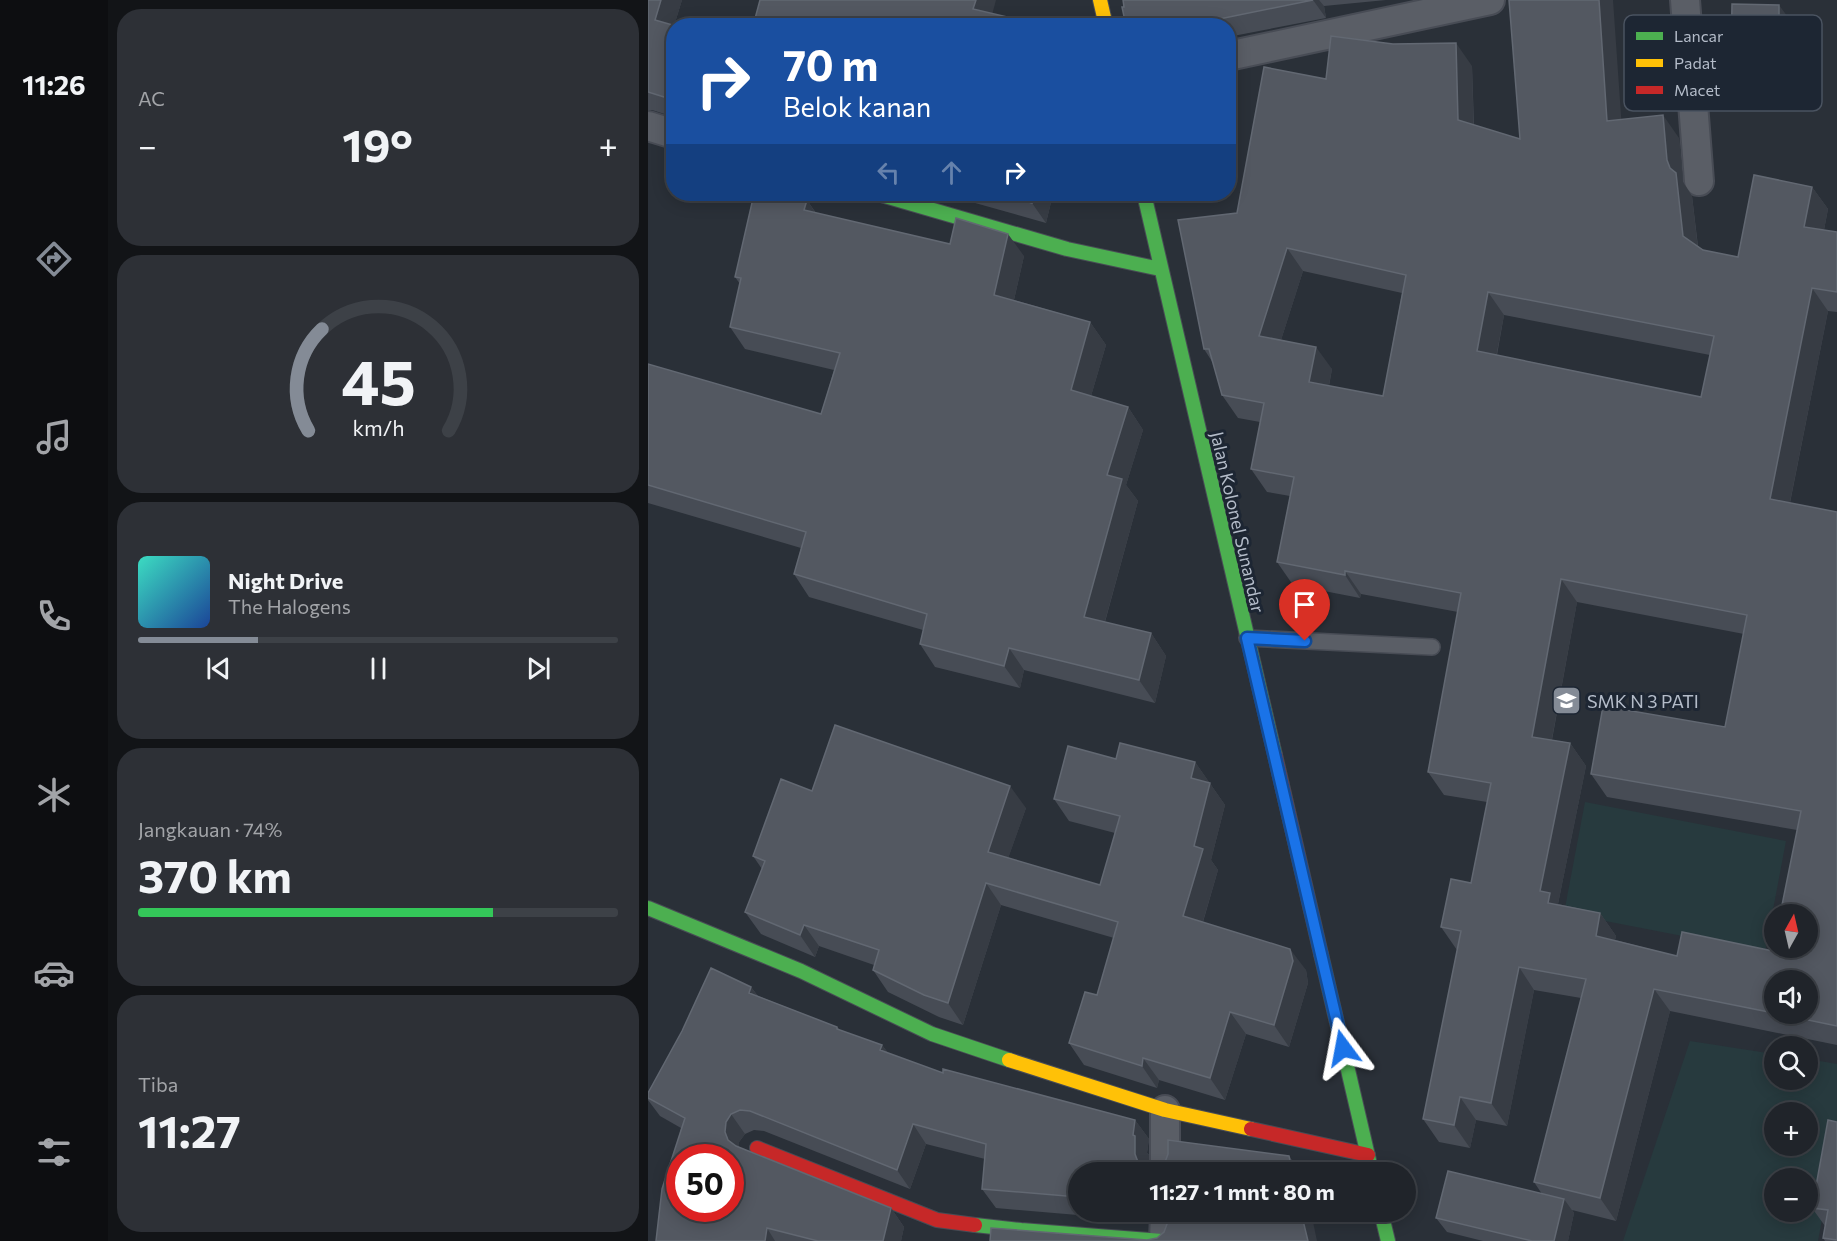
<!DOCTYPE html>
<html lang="id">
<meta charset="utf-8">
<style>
:root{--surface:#20242a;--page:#2d3036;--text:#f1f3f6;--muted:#a2a4a8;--line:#3d4147;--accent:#848b96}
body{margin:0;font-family:Commissioner,sans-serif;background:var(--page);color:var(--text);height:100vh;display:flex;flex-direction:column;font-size:22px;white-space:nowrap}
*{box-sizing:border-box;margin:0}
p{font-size:20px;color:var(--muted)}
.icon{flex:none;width:33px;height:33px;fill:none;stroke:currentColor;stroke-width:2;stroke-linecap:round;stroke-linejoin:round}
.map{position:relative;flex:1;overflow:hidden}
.details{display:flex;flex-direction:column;gap:9px;padding:9px;background:#121417;width:540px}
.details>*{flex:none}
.guide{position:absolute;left:18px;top:18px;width:570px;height:183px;border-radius:24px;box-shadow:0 3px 15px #0003,0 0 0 2px var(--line);background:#1a4fa0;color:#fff;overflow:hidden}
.needle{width:39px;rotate:8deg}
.buttons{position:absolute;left:1116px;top:904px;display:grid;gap:12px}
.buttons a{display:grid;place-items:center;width:54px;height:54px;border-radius:50%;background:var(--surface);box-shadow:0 3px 15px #0003,0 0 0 2px var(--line);font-size:30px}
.speed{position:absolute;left:18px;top:1144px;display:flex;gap:12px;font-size:30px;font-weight:700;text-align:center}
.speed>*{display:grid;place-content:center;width:78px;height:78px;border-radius:50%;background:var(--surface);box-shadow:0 3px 15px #0003,0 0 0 2px var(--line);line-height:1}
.speed .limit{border:9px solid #d22;background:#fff;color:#111}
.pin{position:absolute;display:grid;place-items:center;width:51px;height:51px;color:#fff;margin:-62px -26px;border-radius:50% 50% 50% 0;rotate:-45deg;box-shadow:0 0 6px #0007}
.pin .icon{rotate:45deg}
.me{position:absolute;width:66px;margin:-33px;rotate:347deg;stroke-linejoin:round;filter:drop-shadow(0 0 4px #0008)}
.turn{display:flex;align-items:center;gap:21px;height:126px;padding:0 18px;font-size:27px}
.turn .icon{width:78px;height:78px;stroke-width:2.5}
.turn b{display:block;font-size:42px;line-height:51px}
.lanes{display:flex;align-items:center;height:57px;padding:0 18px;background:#0003;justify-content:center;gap:30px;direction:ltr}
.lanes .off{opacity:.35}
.big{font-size:45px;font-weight:700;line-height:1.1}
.details .card{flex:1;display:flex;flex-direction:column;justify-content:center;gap:9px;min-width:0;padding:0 21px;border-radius:24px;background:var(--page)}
.details .dial{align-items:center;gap:0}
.dial svg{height:156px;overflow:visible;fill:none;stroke:var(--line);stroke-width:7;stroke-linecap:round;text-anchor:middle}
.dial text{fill:var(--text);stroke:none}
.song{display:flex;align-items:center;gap:18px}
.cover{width:72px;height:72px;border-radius:9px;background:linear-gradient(135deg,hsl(170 70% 55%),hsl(220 70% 35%))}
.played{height:6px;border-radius:3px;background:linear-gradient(90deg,var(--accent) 25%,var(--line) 25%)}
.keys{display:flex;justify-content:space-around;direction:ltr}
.heat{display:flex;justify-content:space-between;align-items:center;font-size:33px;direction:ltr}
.charge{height:9px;border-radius:4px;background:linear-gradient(90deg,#34c759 74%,var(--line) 0)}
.trip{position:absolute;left:420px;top:1162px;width:348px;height:60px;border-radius:30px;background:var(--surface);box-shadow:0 3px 15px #0003,0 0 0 2px var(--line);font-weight:700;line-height:60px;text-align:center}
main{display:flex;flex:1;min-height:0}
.tab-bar{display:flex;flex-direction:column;width:108px;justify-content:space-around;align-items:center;background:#0d0e11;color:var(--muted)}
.tab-bar .icon{width:42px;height:42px}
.tab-bar .active{color:var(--accent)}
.tab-bar b{font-size:27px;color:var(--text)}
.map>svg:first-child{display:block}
.green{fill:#273a3e;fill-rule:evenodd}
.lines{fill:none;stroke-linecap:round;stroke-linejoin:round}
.lane-casing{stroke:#484c55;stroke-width:18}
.street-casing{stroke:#484c55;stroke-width:32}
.fast-casing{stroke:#484c55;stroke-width:16}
.slow-casing{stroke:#484c55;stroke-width:16}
.jam-casing{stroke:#484c55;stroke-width:16}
.lane{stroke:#5a5e66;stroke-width:15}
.street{stroke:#5a5e66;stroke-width:28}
.fast{stroke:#4caf50;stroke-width:14}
.slow{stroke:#ffc107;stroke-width:14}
.jam{stroke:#c62828;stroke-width:14}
.wall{fill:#474c55;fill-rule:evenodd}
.shaded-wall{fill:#373c44}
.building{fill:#535861;stroke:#626872;stroke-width:1.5;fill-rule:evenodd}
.route-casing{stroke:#114b97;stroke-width:15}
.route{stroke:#1a73e8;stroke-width:10}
.labels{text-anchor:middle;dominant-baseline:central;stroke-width:6;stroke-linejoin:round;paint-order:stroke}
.street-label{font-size:18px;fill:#b4bcc9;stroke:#1d2633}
.poi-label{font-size:18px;fill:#b4bcc9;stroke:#1d2633;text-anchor:start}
.key{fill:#1d2633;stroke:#4a5360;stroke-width:1.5}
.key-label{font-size:16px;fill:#b4bcc9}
</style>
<main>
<nav class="tab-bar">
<b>11:26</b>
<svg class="icon active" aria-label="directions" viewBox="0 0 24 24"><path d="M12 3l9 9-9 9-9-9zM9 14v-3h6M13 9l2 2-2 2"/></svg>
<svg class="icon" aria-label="music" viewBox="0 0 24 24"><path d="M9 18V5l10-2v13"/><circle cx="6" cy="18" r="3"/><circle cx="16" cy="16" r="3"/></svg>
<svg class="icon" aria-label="phone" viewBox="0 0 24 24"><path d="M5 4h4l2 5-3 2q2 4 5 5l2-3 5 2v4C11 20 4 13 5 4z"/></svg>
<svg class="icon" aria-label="climate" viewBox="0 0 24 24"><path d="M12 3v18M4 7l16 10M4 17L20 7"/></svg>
<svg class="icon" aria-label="car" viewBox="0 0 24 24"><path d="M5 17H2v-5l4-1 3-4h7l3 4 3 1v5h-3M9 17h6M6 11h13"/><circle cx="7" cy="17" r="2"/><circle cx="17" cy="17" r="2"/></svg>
<svg class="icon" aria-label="filters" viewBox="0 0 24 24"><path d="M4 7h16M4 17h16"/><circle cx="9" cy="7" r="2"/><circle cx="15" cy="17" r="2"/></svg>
</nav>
<section class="details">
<div class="card"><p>AC</p>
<div class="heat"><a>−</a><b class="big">19°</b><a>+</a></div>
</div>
<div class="card dial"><svg viewBox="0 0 100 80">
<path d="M14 69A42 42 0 1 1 86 69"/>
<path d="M14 69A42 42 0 0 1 21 17" stroke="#848b96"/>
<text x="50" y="56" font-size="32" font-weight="700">45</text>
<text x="50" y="72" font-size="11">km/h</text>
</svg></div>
<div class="card">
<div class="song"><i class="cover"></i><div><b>Night Drive</b><p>The Halogens</p></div></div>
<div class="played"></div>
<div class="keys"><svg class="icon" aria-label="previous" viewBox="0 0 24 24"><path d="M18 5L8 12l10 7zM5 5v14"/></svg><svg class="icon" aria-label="pause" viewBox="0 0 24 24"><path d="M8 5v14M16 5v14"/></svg><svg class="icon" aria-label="next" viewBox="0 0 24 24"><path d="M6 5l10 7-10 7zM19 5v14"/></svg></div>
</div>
<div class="card"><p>Jangkauan · 74%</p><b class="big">370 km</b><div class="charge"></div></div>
<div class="card"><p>Tiba</p><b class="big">11:27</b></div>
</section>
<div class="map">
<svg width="1189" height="1241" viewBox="0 0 1189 1241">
<rect width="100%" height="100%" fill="#2a3038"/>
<!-- green -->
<path class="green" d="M937,802L1138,841L1117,952L916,913Z
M1042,1041L1126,1054V1080H1160V1059L1189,1064V1138L1170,1241H975ZM1126,1113H1160V1146H1126ZM1126,1179H1160V1212H1126Z"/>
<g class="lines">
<defs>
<path id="lane" d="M599,638L784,647"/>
<path id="street" d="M1037,0L1051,181
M580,56L842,0
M0,126L26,134
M517,1173V1110
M516,1241L517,1212"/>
<path id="fast" d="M230,194L419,249L512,269
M496,194L627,755
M0,908L153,971L284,1034L361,1060
M673,954L724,1173
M733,1212L740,1241
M327,1225L373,1230L514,1241"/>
<path id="slow" d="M452,0L458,26
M361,1060L517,1110L603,1129"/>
<path id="jam" d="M627,755L673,954
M603,1129L720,1155
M109,1148L289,1220L327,1225"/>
</defs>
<!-- lane casing -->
<use href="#lane" class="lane-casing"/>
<!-- street casing -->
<use href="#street" class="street-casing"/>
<!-- fast casing -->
<use href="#fast" class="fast-casing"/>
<!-- slow casing -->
<use href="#slow" class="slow-casing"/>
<!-- jam casing -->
<use href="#jam" class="jam-casing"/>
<!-- lane -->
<use href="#lane" class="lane"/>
<!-- street -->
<use href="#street" class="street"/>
<!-- fast -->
<use href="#fast" class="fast"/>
<!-- slow -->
<use href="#slow" class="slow"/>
<!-- jam -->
<use href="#jam" class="jam"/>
</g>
<!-- wall -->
<path class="wall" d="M0,0H34L26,26V117L4,110H0Z
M475,0H738L676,6L678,18L580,37V26H478Z
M1142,20L1141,76L1093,75L1083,61Z
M824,66L826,125L872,139L973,120L1031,138L1035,182L1044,196L1050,246L1055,250L1090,257L1164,187L1180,209L1176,230L1189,232V312L1180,311L1142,503L1189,512V1045L1022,1011L968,1221L924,1210L926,1213L920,1241H835L799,1232L788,1218L894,1194L886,1182L933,998L886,990L859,1126L828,1120L822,1148L791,1142L775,1119L809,950L793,927L823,883L839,802L796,795L780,772L810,612L713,594L712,598L645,585L629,562L642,496L619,492L603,469L612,422L590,418L574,395L565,363L556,349L589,213L678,79ZM655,271L754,293L735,396L681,386L684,369L633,340ZM856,315L1062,355L1053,397L849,355ZM929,602L1096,634L1077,727L943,774L959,797L1149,830L1125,951L1029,956L967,940L968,936L952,913L910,904L938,766L922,743L904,740ZM1126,981L1160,1014H1126Z
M295,194H405L398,223Z
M159,200L168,213L302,244L376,256L366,300L442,322L458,345L443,396L480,407L495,430L478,485L490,501L457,622L503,633L518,656L507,703L376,670L372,688L287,667L272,644L275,630L161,597L146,574L153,548L0,503V364L173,414L186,370L97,349L82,327L92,284L87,277Z
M468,759L547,762L577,805L563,860L570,870L555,922L658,970L660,983L641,1047L598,1034L577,1100L511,1080L509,1088L436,1065L421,1043L449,995L466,938L353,905L315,1025L291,1017L240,992L225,970L226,965L171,946L167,957L113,934L97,912L114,869L105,856L164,791L378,808L360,858L452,885L467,833L421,821L406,799Z
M103,987L110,996L189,1027L192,1030L234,1045L240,1053L295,1073L487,1120L501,1139L499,1153L501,1155V1169L504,1170L641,1156L653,1173H430V1212H500V1221L348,1208L334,1189L337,1159L278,1144L262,1189L116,1131L106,1130L97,1134L91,1142V1147L243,1208L256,1227L253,1241H8L33,1128L12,1116L0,1100V1093L34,1031Z
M1189,1122V1241H1177L1175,1238L1177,1226L1164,1208Z"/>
<!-- shaded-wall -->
<path class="shaded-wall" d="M13,0H34L26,26L7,20Z
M328,0H348L341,26L325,9Z
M665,0H671L676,6L678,18Z
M951,0H965L975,144L959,121Z
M1131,5L1142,20L1141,76L1131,61Z
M808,43L824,66L826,143L810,120Z
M1015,115L1031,138L1035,182L1044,196L1051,258L1035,236L1022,168L1019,160Z
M1164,187L1180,209L1172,250L1156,227Z
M386,194H405L398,223L384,203Z
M159,200L174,223L156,210Z
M360,234L376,256L362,317L346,295Z
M639,248L655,271L627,359L611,336Z
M1164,288L1180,311L1138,522L1122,499Z
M840,292L856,315L845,373L829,351Z
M442,322L458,345L438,413L423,390Z
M668,347L684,369L677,405L661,382Z
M480,407L495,430L478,485L490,501L452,639L436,617L459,475Z
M697,571L713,594L712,598L697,575Z
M913,579L929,602L900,760L884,737Z
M503,633L518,656L507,703L491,680Z
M361,648L376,670L372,688L356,666Z
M922,743L938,766L910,904L918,915L916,925L892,891Z
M547,762L577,805L563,860L570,870L550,938L535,916L546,846L543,778Z
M362,786L378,808L355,873L340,852Z
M338,883L353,905L315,1025L300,1003Z
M952,913L968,936L963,958L948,936Z
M156,925L171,946L167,957L152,935Z
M642,949L658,970L660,983L641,1047L626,1025Z
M871,967L886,990L859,1126L843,1103Z
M103,987L117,1006L101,993Z
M1006,989L1022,1011L968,1221L952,1198Z
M582,1012L598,1034L577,1100L562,1078Z
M234,1045L248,1064L232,1050Z
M495,1058L511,1080L509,1088L494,1066Z
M812,1097L828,1120L822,1148L806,1125Z
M83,1114L97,1134L91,1142V1151L80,1140L77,1132L78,1122Z
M487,1120L501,1139L499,1153L501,1155V1173L490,1162L487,1154L485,1135Z
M265,1124L278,1144L262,1189L249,1170Z
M641,1156L653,1173H645Z
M916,1199L926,1213L920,1241H906Z
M243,1208L256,1227L253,1241H235Z
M494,1212H500V1221Z
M653,1212H663L669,1241H660Z
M119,1228L127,1241H117Z"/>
<!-- building -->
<path class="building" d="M0,0H13L7,20L28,26H26V106L23,102L16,97L0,92Z
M112,0H328L325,9L393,25L105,26Z
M475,0H665L537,26H478L474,7H476Z
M861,0H951L959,121L1015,115L1019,160L1022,168L1028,173L1035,236L1055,250L1090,257L1106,175L1164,187L1156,227L1189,232V292L1164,288L1122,499L1189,512V1026L1131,1014H1160V981H1126V1013L1006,989L952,1198L886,1182L938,979L871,967L843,1103L812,1097L806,1125L775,1119L813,931L793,927L803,879L823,883L843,783L780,772L813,593L697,571V575L629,562L646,477L603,469L616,403L574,395L561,349H556L530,220L589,213L616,67L678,79L683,36L745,44L808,43L810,120L872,139ZM639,248L758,275L735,396L661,382L668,347L611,336ZM840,292L1066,336L1053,397L829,351ZM913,579L1099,615L1077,727L955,706L943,774L1153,811L1132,915H1160V948H1126V941L1125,951L1034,932L1029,956L948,936L952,913L900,903L902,893L892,891L922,743L884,737Z
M1084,4L1131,5V61H1083Z
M106,194H131L159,200L156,210L302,244L308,218L360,234L346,295L442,322L423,390L480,407L459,475L474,479L436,617L503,633L491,680L361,648L356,666L272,644L279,614L146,574L158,532L0,485V364L173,414L192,353L82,327L93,278L87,277Z
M352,194H386L384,203Z
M187,725L362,786L340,852L452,885L472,816L406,799L420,746L468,759L472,743L547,762L543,778L562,783L546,846L555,849L535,916L642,949L645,961L626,1025L582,1012L562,1078L495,1058L494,1066L421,1043L437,992L449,995L470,922L338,883L300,1003L276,995L225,970L231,950L156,925L152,935L97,912L117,861L105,856L133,779L164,791Z
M63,968L103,987L101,993L189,1027V1029L234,1045L232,1050L295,1073V1069L487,1120L485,1135L487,1136V1154L490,1162L496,1168L504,1170L511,1168L517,1162L520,1154V1140L641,1156L645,1173H430V1197L334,1189L338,1144L265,1124L249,1170L102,1111L92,1110L83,1114L78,1122L77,1132L80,1140L88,1146L243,1208L235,1241H170L119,1228L117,1241H8L14,1189L37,1118L0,1098V1093L34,1031ZM32,1158H82V1209H32Z
M1180,1120L1189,1122V1240L1175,1238L1180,1210L1164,1208Z
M800,1171L916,1199L906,1241H884L788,1218Z
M519,1212H653L660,1241H342L343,1228L499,1240L509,1238L516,1232L519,1224Z"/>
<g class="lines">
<defs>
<path id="route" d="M657,641L599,638L695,1048"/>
</defs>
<!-- route casing -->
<use href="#route" class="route-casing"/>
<!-- route -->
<use href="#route" class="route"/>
</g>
<!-- icons -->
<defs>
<symbol id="school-square" viewBox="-11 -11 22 22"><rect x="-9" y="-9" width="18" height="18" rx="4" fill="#848b96" stroke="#1d2633"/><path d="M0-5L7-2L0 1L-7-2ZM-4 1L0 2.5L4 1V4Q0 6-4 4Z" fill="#fff"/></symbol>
</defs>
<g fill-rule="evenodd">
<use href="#school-square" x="902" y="684" width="33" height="33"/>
</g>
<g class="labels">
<!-- street labels -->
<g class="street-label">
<text transform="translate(590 522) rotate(77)">Jalan Kolonel Sunandar</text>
</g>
<!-- poi labels -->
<g class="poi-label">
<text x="939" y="701">SMK N 3 PATI</text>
</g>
</g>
<!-- legend -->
<rect x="976" y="15" width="198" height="96" rx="9" class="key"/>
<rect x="988" y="32" width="27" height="8" fill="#4caf50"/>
<rect x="988" y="59" width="27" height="8" fill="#ffc107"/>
<rect x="988" y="86" width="27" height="8" fill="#c62828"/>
<g class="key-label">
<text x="1026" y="42">Lancar</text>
<text x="1026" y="69">Padat</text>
<text x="1026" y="96">Macet</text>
</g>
</svg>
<div class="buttons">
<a><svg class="needle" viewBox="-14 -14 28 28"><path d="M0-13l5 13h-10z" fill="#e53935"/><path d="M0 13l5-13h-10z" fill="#a2a4a8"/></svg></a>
<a><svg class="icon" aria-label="sound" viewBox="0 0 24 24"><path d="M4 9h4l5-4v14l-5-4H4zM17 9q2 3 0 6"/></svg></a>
<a><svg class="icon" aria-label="search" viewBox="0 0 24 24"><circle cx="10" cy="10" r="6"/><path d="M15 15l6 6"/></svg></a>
<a>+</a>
<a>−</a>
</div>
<div class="speed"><div class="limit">50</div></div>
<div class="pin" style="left:657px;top:641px;background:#d93025"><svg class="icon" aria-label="arrive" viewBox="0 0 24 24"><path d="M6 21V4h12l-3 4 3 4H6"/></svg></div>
<svg class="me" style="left:695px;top:1048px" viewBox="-20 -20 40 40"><path d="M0-17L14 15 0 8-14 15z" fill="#1a73e8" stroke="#fff" stroke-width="4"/></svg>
<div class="trip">11:27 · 1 mnt · 80 m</div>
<div class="guide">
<div class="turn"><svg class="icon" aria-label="right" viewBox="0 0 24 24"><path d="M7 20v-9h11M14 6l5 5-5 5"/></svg><div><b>70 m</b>Belok kanan</div></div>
<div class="lanes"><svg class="icon off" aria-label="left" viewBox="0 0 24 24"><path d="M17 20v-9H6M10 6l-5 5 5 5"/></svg><svg class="icon off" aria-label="ahead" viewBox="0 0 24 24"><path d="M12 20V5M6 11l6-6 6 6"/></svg><svg class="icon" aria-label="right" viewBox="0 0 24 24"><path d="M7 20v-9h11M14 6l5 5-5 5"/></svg></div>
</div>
</div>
</main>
